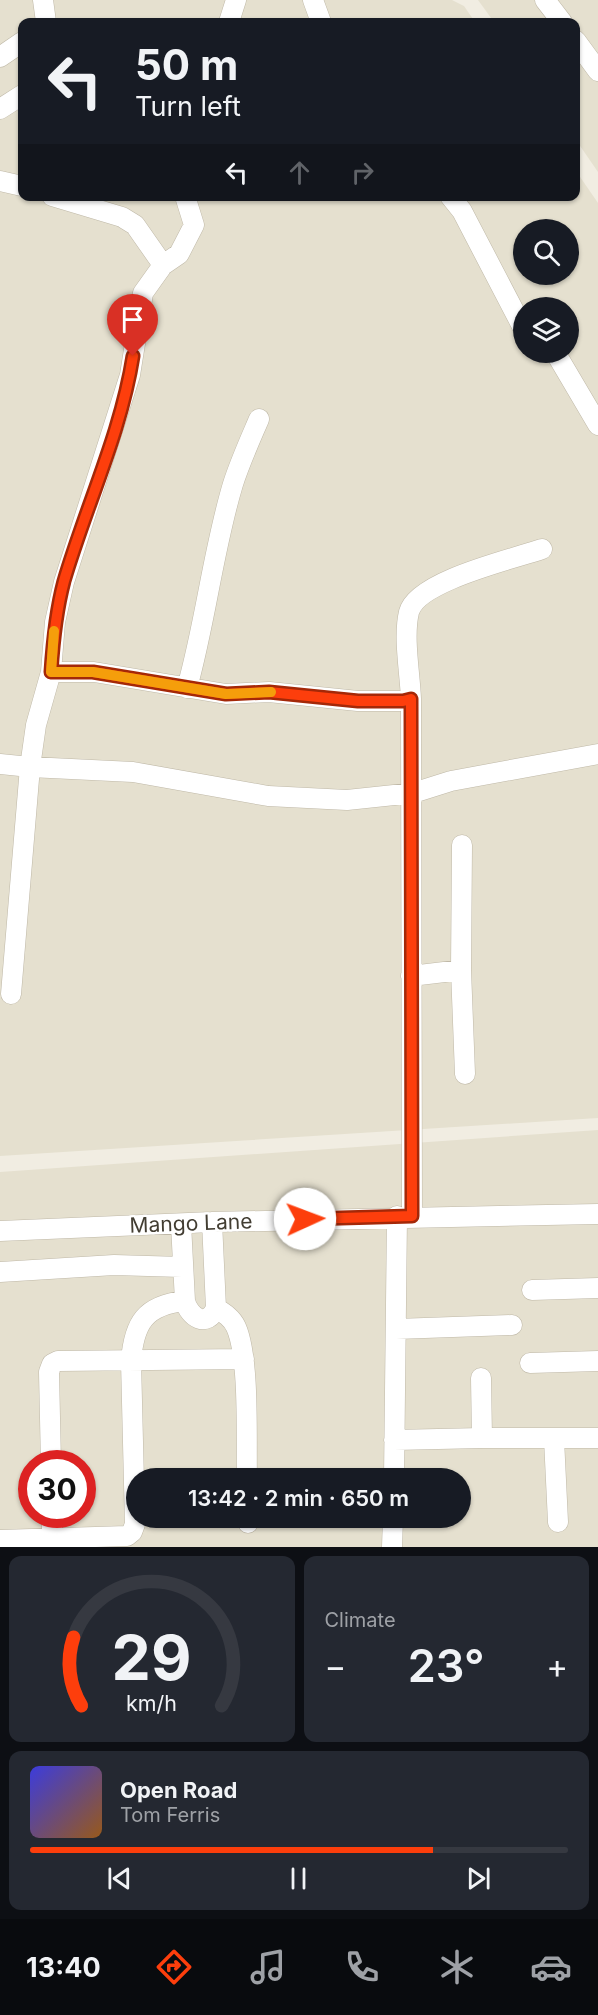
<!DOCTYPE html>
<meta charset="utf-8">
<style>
:root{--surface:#171b24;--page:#242831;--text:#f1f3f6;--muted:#9ea1a6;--line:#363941;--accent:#fd3e0c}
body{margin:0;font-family:Inter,sans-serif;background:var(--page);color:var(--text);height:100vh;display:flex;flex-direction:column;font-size:22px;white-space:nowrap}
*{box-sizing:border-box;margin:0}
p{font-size:20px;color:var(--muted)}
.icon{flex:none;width:33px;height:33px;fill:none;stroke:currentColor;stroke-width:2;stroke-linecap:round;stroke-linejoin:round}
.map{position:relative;height:1547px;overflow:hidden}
.panel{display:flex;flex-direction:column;gap:9px;padding:9px;background:#0d0f14;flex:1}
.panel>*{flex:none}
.guide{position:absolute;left:18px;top:18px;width:562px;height:183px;border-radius:12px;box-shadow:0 2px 4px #0004;background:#171b24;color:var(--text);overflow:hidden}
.controls{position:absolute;left:513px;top:219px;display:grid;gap:12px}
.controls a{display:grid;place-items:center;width:66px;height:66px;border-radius:50%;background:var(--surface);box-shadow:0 2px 4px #0004;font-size:30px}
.speed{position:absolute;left:18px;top:1450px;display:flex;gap:12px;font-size:30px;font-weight:700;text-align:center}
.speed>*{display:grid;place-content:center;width:78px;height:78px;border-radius:50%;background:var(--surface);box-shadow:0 2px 4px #0004;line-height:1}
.speed .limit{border:9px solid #d22;background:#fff;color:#111}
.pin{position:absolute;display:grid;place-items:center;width:51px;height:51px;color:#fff;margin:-62px -26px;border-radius:50% 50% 50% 0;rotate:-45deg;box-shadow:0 0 6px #0007}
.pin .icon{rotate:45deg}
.me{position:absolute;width:66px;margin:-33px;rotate:88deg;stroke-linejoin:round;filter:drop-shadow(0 0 4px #0008)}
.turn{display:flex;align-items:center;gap:21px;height:126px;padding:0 18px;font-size:27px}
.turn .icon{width:78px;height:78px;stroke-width:2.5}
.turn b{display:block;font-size:42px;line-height:51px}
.lanes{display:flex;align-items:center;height:57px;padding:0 18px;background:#0003;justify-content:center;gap:30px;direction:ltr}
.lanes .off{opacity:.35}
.big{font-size:45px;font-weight:600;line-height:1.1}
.panel .tile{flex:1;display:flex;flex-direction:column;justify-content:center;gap:9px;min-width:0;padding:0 21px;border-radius:12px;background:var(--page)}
.panel .dial{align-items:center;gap:0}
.dial svg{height:156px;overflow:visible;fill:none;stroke:var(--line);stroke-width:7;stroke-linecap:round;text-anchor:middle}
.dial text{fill:var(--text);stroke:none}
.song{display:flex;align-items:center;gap:18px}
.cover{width:72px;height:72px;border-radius:9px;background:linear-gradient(135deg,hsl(240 70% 55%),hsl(30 70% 35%))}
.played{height:6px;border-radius:3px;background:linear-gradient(90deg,var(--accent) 75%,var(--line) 75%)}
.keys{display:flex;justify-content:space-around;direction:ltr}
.heat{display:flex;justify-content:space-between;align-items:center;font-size:33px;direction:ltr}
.panel .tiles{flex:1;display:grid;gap:9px;grid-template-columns:1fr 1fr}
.tile:last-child{grid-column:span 2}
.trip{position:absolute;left:126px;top:1468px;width:345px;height:60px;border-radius:30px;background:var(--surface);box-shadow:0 2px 4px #0004;font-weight:600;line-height:60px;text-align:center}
.dock{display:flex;height:96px;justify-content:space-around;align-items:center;background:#090b0e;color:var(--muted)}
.dock .icon{width:42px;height:42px}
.dock .selected{color:var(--accent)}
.dock b{font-size:27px;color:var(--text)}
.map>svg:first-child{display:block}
.residential{fill:#e5e0cf;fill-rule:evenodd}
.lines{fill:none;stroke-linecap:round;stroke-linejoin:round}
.minor-casing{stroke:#bfb8a7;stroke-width:21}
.minor{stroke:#fff;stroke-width:20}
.route-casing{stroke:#a42808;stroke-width:15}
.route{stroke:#fd3e0c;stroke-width:10}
.slow{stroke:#f59e0b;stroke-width:10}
.labels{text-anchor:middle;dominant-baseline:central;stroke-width:4.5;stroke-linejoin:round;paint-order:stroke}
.street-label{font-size:21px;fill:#423d32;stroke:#fff}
</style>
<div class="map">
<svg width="598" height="1547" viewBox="0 0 598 1547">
<rect width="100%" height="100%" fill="#f1ede2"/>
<!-- residential -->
<path class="residential" d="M0,0H452L464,6L475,22H22V196H576V171L598,203V1118L0,1156ZM524,230H568V274H524ZM524,308H568V352H524Z
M478,0H598V172L576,140V22H494Z
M598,1130V1547H0V1172ZM32,1464H82V1515H32ZM136,1479H460V1518H136Z"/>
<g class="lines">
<defs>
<path id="minor" d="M43,0L46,22
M313,0L321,22
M545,0L562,22
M229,22L236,0
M576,41L598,71
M0,57L22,42
M0,109L22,95
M0,181L22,186
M52,196L122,217L135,225L163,265
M450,196L462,211L524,330
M555,352L598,425
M51,672H94L226,694L269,692L358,701H403L411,699C410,673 403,637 409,612C417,581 513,559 542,549
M187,688C206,620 213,550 233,484C240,462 250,440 259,419
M411,699L412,1216
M0,764L30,767L36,725L51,672L55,622L64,582L130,375L143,293L163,265L179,254L194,225L185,196
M462,845L461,970L465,1074
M411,976L461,970
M11,994L30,767L133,772L268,796L347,800L413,793L451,781L598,754
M181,1224L185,1301C189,1317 207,1329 216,1308L212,1222
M0,1231L212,1222L598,1214
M0,1272L114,1265L182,1267
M532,1290L598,1288
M216,1308C224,1313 232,1318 236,1327C250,1358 246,1442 247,1479
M396,1329L512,1325
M530,1363L598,1361
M482,1438H598
M554,1439L558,1522
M394,1440L482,1438L481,1378
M51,1464L49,1372L52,1364L58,1361L244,1359
M394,1479L397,1216
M52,1515V1547
M248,1518V1523
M0,1540L127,1536L132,1532L135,1524L131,1361C134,1323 145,1305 185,1301
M392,1547L393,1518"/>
</defs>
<!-- minor casing -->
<use href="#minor" class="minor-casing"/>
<!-- minor -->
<use href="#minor" class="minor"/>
</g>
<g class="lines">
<defs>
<path id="route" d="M133,356C121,433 86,506 64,581C56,611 53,641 51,672H93L226,694L269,692L358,701H403L411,699L412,1216L305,1219"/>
</defs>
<!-- route casing -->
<use href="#route" class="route-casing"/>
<!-- route -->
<use href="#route" class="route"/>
<!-- slow -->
<path class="slow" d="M54,631L51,672H93L226,694L271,692"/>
</g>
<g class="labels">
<!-- street labels -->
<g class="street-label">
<text transform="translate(191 1223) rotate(-2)">Mango Lane</text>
</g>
</g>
</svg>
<div class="controls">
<a><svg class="icon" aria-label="search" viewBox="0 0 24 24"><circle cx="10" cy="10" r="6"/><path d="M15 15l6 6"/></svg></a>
<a><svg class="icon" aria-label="layers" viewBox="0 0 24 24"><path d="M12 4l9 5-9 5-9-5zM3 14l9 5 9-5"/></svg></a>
</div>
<div class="speed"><div class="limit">30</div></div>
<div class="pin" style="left:133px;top:356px;background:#d93025"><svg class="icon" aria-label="arrive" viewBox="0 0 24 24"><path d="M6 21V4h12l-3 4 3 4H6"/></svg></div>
<svg class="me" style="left:305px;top:1219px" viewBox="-20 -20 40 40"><circle r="19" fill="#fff"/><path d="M0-13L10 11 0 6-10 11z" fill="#fd3e0c"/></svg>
<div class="trip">13:42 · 2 min · 650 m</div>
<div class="guide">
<div class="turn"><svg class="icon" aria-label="left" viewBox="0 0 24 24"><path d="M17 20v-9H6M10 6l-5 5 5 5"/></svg><div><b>50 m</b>Turn left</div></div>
<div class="lanes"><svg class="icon" aria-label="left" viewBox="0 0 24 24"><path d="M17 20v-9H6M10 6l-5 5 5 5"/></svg><svg class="icon off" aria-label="ahead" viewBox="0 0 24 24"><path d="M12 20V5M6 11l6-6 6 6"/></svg><svg class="icon off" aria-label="right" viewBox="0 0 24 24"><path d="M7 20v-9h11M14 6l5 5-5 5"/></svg></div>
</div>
</div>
<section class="panel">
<div class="tiles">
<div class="tile dial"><svg viewBox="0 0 100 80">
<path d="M14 69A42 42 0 1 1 86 69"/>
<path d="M14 69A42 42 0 0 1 10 34" stroke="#fd3e0c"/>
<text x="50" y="56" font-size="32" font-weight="700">29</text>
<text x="50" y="72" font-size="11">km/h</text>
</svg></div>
<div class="tile"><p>Climate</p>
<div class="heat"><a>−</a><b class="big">23°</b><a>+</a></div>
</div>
<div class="tile">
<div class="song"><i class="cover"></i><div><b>Open Road</b><p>Tom Ferris</p></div></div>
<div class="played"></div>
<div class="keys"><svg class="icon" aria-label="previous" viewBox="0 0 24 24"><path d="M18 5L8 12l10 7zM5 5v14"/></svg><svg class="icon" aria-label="pause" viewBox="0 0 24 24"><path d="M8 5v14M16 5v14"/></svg><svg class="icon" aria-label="next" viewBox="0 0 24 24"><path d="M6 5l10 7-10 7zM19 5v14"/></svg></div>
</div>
</div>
</section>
<nav class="dock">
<b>13:40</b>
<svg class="icon selected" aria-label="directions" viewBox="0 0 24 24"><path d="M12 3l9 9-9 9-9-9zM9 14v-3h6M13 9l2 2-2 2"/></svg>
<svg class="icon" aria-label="music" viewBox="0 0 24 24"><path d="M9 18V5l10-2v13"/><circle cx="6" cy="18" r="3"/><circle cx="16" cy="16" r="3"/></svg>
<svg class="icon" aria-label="phone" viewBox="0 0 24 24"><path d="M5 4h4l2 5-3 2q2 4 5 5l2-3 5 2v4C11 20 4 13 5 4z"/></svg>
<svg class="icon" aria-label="climate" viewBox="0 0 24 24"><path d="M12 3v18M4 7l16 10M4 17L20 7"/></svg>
<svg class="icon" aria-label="car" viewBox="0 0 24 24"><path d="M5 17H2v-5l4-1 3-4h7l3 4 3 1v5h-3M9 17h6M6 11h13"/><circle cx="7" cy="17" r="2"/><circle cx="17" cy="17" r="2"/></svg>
</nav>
